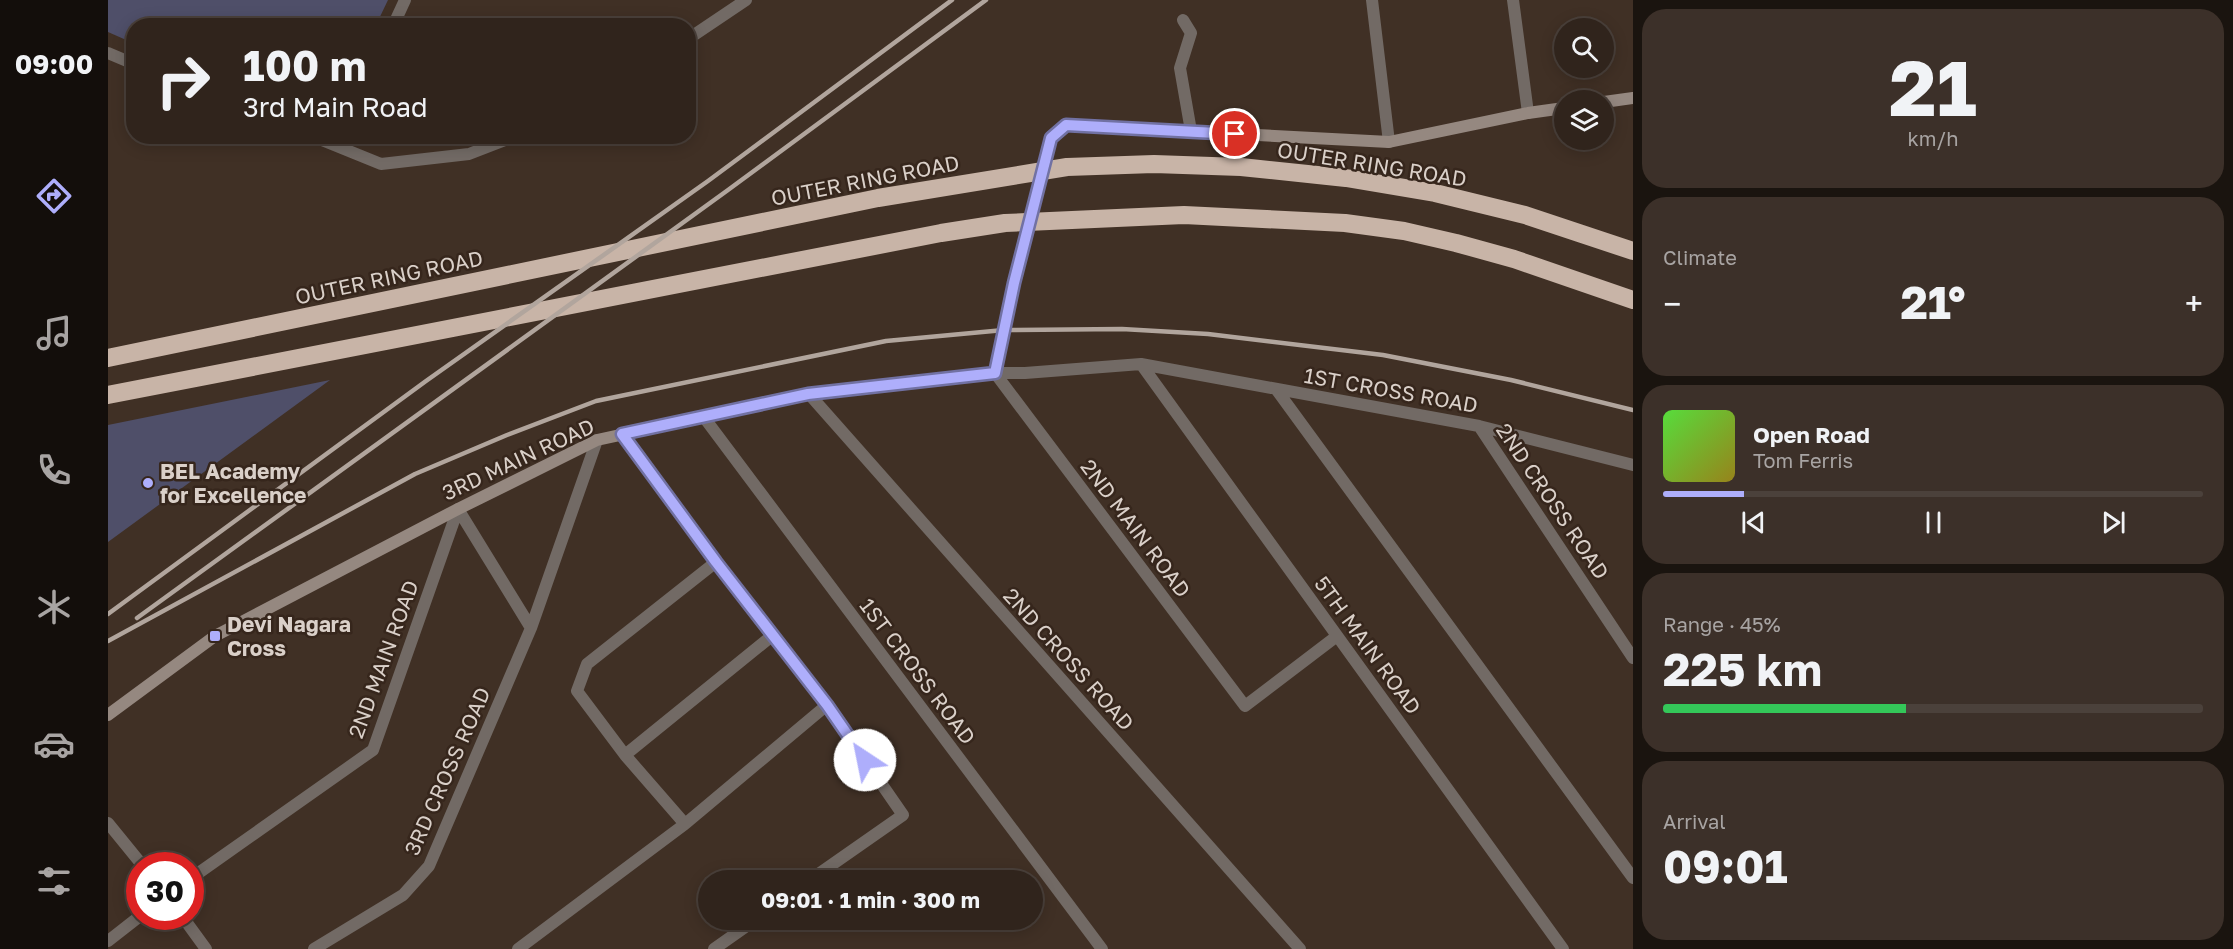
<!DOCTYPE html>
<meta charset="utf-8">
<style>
:root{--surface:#30241c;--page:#3c3029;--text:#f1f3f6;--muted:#a8a4a3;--line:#4b413b;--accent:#aeaefb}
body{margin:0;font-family:"Golos Text",sans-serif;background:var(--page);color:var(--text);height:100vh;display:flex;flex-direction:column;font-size:22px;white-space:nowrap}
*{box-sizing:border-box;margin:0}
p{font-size:20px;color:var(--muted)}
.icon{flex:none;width:33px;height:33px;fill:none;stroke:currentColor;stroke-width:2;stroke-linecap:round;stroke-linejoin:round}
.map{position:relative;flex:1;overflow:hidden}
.details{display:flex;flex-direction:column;gap:9px;padding:9px;background:#1a140f;width:600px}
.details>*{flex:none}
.top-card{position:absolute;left:18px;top:18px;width:570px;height:126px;border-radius:24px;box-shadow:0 3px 15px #0003,0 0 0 2px var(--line);background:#30241c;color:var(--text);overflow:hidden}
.buttons{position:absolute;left:1446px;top:18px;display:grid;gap:12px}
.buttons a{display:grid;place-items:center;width:60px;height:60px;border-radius:50%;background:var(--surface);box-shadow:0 3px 15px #0003,0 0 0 2px var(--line);font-size:30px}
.speed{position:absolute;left:18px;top:852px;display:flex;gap:12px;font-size:30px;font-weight:700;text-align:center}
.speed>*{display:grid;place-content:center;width:78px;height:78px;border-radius:50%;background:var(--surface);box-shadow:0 3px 15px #0003,0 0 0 2px var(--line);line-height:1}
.speed .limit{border:9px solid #d22;background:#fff;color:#111}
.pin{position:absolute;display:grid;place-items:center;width:51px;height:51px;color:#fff;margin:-26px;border:3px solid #fff;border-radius:50%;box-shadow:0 2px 6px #0007}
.me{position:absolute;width:66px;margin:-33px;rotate:326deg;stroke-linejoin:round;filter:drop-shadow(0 0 4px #0008)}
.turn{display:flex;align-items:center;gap:21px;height:126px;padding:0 18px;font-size:27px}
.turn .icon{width:78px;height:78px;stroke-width:2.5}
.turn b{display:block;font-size:42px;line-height:51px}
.big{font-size:45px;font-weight:700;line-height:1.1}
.details .card{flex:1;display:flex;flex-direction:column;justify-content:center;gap:9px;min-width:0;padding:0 21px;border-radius:24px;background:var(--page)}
.details .dial{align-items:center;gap:0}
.dial b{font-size:78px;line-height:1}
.song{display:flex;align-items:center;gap:18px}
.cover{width:72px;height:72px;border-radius:9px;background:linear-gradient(135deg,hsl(110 70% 55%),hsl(50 70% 35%))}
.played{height:6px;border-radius:3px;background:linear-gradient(90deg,var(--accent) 15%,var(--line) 15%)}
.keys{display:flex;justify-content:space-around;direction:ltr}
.heat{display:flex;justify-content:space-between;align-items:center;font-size:33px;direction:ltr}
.charge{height:9px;border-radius:4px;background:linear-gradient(90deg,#34c759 45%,var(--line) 0)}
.trip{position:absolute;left:590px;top:870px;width:345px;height:60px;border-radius:30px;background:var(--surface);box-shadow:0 3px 15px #0003,0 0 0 2px var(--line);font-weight:700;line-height:60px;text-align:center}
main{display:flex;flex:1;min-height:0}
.tabs{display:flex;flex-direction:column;width:108px;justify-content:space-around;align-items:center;background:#130e0b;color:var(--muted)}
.tabs .icon{width:42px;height:42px}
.tabs .current{color:var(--accent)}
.tabs b{font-size:27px;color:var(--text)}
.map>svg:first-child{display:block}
.green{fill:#4f4f69}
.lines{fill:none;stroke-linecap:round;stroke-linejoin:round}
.lane{stroke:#726a65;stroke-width:12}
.street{stroke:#726a65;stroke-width:12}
.secondary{stroke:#958880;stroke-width:12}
.highway{stroke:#c8b4a7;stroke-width:18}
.rail{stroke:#b1a59d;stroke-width:4.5}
.secondary-bridge{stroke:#958880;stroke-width:12}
.route-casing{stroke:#7171a3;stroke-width:15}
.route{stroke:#aeaefb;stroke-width:10}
.poi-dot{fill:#aeaefb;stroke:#36261c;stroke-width:2}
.labels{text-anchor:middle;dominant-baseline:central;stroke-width:5;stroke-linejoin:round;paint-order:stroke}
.street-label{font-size:21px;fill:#dad0c9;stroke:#36261c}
.poi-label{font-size:21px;font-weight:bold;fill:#dad0c9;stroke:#36261c;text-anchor:start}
</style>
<main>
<nav class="tabs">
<b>09:00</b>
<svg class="icon current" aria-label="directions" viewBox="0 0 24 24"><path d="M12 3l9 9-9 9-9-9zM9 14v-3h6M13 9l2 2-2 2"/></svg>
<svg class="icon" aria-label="music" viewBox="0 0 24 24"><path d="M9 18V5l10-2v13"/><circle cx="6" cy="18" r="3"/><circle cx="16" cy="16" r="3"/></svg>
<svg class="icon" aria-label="phone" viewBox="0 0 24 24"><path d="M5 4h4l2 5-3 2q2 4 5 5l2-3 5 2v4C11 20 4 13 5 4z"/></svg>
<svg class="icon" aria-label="climate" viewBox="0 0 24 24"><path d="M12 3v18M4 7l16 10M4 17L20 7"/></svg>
<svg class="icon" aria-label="car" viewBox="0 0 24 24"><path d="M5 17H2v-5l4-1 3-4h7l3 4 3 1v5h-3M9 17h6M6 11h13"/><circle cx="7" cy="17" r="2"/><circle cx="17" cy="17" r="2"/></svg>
<svg class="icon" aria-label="filters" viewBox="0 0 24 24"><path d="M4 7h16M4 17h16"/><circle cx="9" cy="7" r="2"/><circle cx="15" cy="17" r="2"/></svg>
</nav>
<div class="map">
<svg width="1525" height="949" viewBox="0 0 1525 949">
<rect width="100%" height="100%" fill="#403025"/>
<!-- green -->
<path class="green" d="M0,0H280L268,25L26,26L25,43L0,32Z
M222,380L0,542V425Z"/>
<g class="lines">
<!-- lane -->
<path class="lane" d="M285,26L297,0
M580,39L638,0
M0,53L26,64
M204,136L273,164L361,154L407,136"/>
<!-- street -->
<path class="street" d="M1264,0L1281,142
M1405,0L1420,113
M1075,20L1083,33L1072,68L1083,131
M1033,364L1455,949
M887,373H917L1033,364L1371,426L1525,465
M887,373L1137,706L1229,636
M1168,389L1525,878
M701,394L1192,949
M595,416L994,949
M1371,426L1525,658
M514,434L608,562L719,705L795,815L702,880
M350,509L423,628
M517,755L665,635
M0,823L35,866
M577,824L719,705
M82,879L265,750L350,509
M74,916L98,949
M0,941L32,916
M206,949L295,895L321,866L423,628L489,440
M410,949L577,824L517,755L469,691L479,664L608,562
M606,949L647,920"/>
<!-- secondary -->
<path class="secondary" d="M1496,102L1525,98
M943,138L958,125L1281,142L1420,113L1456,108
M0,715L107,636L350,509L489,440L701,394L887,373L906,283"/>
<!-- highway -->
<path class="highway" d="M0,358L770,198L959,167L1046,164L1133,167L1238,178L1327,193L1417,215L1525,251
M0,395L833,233L897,223L1076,215L1237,223L1296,231L1348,243L1406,259L1525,300"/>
<!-- rail -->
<path class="rail" d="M0,614L318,381L600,181L844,0
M29,618L620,190L878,0
M0,641L307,474L399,435L488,401L778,341L896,330L1014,329L1100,334L1275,355L1403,380L1525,410"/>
<!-- secondary-bridge -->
<path class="secondary-bridge" d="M906,283L943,138"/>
</g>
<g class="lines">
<defs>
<path id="route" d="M757,760L719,705L608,562L514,434L700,394L887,373L906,283L943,138L958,125L1127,134"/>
</defs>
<!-- route casing -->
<use href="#route" class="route-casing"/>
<!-- route -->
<use href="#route" class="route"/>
</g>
<!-- markers -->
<g class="poi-dot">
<circle cx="40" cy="483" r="6"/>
<rect x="101" y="630" width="12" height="12" rx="3"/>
</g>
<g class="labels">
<!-- street labels -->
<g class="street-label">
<text transform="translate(1264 164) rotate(9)">OUTER RING ROAD</text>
<text transform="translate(757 180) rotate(-11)">OUTER RING ROAD</text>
<text transform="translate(281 277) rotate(-12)">OUTER RING ROAD</text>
<text transform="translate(1283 390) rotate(10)">1ST CROSS ROAD</text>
<text transform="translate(410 459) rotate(-25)">3RD MAIN ROAD</text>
<text transform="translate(1445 501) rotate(56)">2ND CROSS ROAD</text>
<text transform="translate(1028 528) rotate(53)">2ND MAIN ROAD</text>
<text transform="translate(1260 645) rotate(54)">5TH MAIN ROAD</text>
<text transform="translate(275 659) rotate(-70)">2ND MAIN ROAD</text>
<text transform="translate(961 659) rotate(48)">2ND CROSS ROAD</text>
<text transform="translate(810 671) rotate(53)">1ST CROSS ROAD</text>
<text transform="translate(339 771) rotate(-66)">3RD CROSS ROAD</text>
</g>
<!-- poi labels -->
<g class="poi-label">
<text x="52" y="471">BEL Academy<tspan x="52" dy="24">for Excellence</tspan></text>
<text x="119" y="624">Devi Nagara<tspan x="119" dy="24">Cross</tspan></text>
</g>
</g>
</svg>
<div class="buttons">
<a><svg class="icon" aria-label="search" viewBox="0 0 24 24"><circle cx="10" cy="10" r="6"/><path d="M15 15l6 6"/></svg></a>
<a><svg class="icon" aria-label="layers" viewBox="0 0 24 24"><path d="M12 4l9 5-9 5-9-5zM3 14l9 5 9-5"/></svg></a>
</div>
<div class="speed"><div class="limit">30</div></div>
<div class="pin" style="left:1127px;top:134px;background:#d93025"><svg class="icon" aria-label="arrive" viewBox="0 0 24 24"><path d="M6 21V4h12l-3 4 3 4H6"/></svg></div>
<svg class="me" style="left:757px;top:760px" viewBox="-20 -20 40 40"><circle r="19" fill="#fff"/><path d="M0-13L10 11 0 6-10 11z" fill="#aeaefb"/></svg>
<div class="trip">09:01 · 1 min · 300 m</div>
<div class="top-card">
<div class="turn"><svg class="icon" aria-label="right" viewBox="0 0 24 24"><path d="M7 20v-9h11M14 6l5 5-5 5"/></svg><div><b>100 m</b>3rd Main Road</div></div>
</div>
</div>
<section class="details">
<div class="card dial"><b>21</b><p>km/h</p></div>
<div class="card"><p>Climate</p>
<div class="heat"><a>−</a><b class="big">21°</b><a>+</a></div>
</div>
<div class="card">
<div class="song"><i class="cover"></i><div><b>Open Road</b><p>Tom Ferris</p></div></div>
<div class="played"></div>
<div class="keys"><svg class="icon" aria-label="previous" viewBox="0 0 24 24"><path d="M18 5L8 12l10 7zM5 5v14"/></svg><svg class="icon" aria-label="pause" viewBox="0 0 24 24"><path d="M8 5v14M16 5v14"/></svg><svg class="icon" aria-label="next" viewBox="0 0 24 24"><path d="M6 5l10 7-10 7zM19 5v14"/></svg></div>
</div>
<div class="card"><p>Range · 45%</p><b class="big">225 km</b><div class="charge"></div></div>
<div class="card"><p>Arrival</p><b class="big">09:01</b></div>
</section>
</main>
